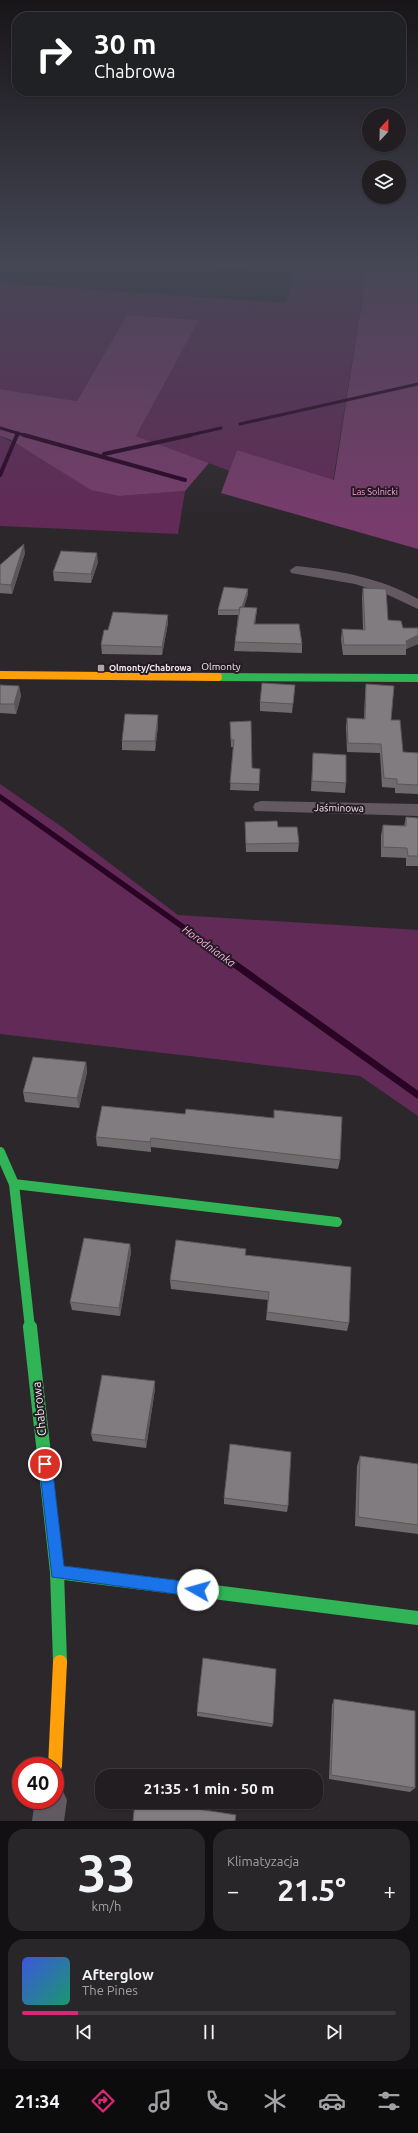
<!DOCTYPE html>
<html lang="pl">
<meta charset="utf-8">
<style>
:root{--surface:#211d20;--page:#292629;--text:#f1f3f6;--muted:#a2a2a5;--line:#3e3b3e;--accent:#db2777}
body{margin:0;font-family:Ubuntu,sans-serif;background:var(--page);color:var(--text);height:100vh;display:flex;flex-direction:column;font-size:15px;white-space:nowrap}
*{box-sizing:border-box;margin:0}
p{font-size:13px;color:var(--muted)}
.icon{flex:none;width:22px;height:22px;fill:none;stroke:currentColor;stroke-width:2;stroke-linecap:round;stroke-linejoin:round}
.map{position:relative;height:1821px;overflow:hidden}
.sheet{display:flex;flex-direction:column;gap:8px;padding:8px;background:#121012;flex:1}
.sheet>*{flex:none}
.top-card{position:absolute;left:12px;top:12px;width:394px;height:84px;border-radius:16px;box-shadow:0 1px 3px #0004,0 0 0 1px var(--line);background:#202124;color:#fff;overflow:hidden}
.needle{width:26px;rotate:22deg}
.tools{position:absolute;left:362px;top:108px;display:grid;gap:8px}
.tools a{display:grid;place-items:center;width:44px;height:44px;border-radius:50%;background:var(--surface);box-shadow:0 1px 3px #0004,0 0 0 1px var(--line);font-size:20px}
.speed{position:absolute;left:12px;top:1757px;display:flex;gap:8px;font-size:20px;font-weight:700;text-align:center}
.speed>*{display:grid;place-content:center;width:52px;height:52px;border-radius:50%;background:var(--surface);box-shadow:0 1px 3px #0004,0 0 0 1px var(--line);line-height:1}
.speed .limit{border:6px solid #d22;background:#fff;color:#111}
.pin{position:absolute;display:grid;place-items:center;width:34px;height:34px;color:#fff;margin:-17px;border:2px solid #fff;border-radius:50%;box-shadow:0 1px 4px #0007}
.me{position:absolute;width:44px;margin:-22px;rotate:277deg;stroke-linejoin:round;filter:drop-shadow(0 0 3px #0008)}
.turn{display:flex;align-items:center;gap:14px;height:84px;padding:0 16px;font-size:18px}
.turn .icon{width:52px;height:52px;stroke-width:2.5}
.turn b{display:block;font-size:28px;line-height:34px}
.big{font-size:30px;font-weight:700;line-height:1.1}
.sheet .widget{flex:1;display:flex;flex-direction:column;justify-content:center;gap:6px;min-width:0;padding:0 14px;border-radius:16px;background:var(--page)}
.sheet .dial{align-items:center;gap:0}
.dial b{font-size:52px;line-height:1}
.song{display:flex;align-items:center;gap:12px}
.cover{width:48px;height:48px;border-radius:6px;background:linear-gradient(135deg,hsl(230 70% 55%),hsl(160 70% 35%))}
.played{height:4px;border-radius:2px;background:linear-gradient(90deg,var(--accent) 15%,var(--line) 15%)}
.keys{display:flex;justify-content:space-around;direction:ltr}
.heat{display:flex;justify-content:space-between;align-items:center;font-size:22px;direction:ltr}
.sheet .tiles{flex:1;display:grid;gap:8px;grid-template-columns:1fr 1fr}
.widget:last-child{grid-column:span 2}
.trip{position:absolute;left:95px;top:1769px;width:228px;height:40px;border-radius:16px;background:var(--surface);box-shadow:0 1px 3px #0004,0 0 0 1px var(--line);font-weight:700;line-height:40px;text-align:center}
.menu{display:flex;height:64px;justify-content:space-around;align-items:center;background:#0d0c0d;color:var(--muted)}
.menu .icon{width:28px;height:28px}
.menu .on{color:var(--accent)}
.menu b{font-size:18px;color:var(--text)}
.map>svg:first-child{display:block}
.green{fill:#612a57}
.forest{fill:#773c6c}
.lines{fill:none;stroke-linecap:round;stroke-linejoin:round}
.stream-far3{stroke:#290424;stroke-width:3}
.stream-far2{stroke:#290424;stroke-width:4}
.stream-far1{stroke:#290424;stroke-width:5.5}
.stream{stroke:#290424;stroke-width:7}
.street{fill:#625a60;fill-rule:evenodd}
.fast-far2{stroke:#30b455;stroke-width:8}
.fast-far1{stroke:#30b455;stroke-width:10}
.fast{stroke:#30b455;stroke-width:14}
.slow-far1{stroke:#ff9f0a;stroke-width:8}
.slow{stroke:#ff9f0a;stroke-width:14}
.wall{fill:#6e6b6d}
.shaded-wall{fill:#5a5759}
.building{fill:#807c7f;stroke:#5a5759}
.route{fill:#1a73e8;stroke:#114b97}
.poi-dot{fill:#aca6aa;stroke:#241c22;stroke-width:1.5}
.labels{text-anchor:middle;dominant-baseline:central;stroke-width:4;stroke-linejoin:round;paint-order:stroke}
.far-park-label{font-size:9px;fill:#fc9ce8;stroke:#241c22}
.far-poi-label{font-size:9px;font-weight:bold;fill:#f1eaef;stroke:#241c22;text-anchor:start}
.street-label{font-size:10px;fill:#f1eaef;stroke:#241c22}
.water-label{font-size:11px;font-style:italic;fill:#feb0ed;stroke:#241c22}
.near-street-label{font-size:12px;fill:#f1eaef;stroke:#241c22}
</style>
<div class="map">
<svg width="418" height="1821" viewBox="0 0 418 1821">
<rect width="100%" height="100%" fill="#2c272b"/>
<!-- green -->
<path class="green" d="M297,264L367,269L333,481L237,450L230,471L136,436L199,320L127,315L77,401L0,389V283L286,303Z
M0,436L120,496L185,491L178,534L0,526Z
M0,784L62,827L178,915L418,930V1116L360,1076L0,1034Z"/>
<!-- forest -->
<path class="forest" d="M296,264H418V549L221,493L237,450L334,480L367,269Z
M127,315L199,320L136,436L209,463L185,491L120,496L91,490L9,439L0,436V389L77,401Z"/>
<g class="lines">
<!-- stream-far3 -->
<path class="stream-far3" d="M240,424L418,384
M0,428L27,436
M17,436L18,433
M186,436L221,428"/>
<!-- stream-far2 -->
<path class="stream-far2" d="M24,435L185,480
M104,454L191,435
M0,475L17,435"/>
<!-- stream-far1 -->
<path class="stream-far1" d="M0,797L214,949"/>
<!-- stream -->
<path class="stream" d="M212,948L418,1095"/>
<!-- street -->
<path class="street" d="M213,264C226,264 287,262 294,268L290,271L217,267Z
M296,566C338,570 381,578 418,599V609L386,594L355,584L291,573L290,570Z
M261,801L418,804V816L255,811L253,807L255,803Z
M55,1786L62,1789L67,1800L64,1821H32L35,1800H55Z"/>
<!-- fast-far2 -->
<path class="fast-far2" d="M218,677L418,678"/>
<!-- fast-far1 -->
<path class="fast-far1" d="M0,1152L14,1184L30,1328
M14,1184L337,1222"/>
<!-- fast -->
<path class="fast" d="M30,1327L57,1572L60,1662
M57,1572L418,1618"/>
<!-- slow-far1 -->
<path class="slow-far1" d="M0,675L218,677"/>
<!-- slow -->
<path class="slow" d="M55,1766L60,1662"/>
</g>
<!-- wall -->
<path class="wall" d="M25,553L12,594L0,593V565Z
M98,562L91,583L54,581L53,572Z
M363,588L388,620L403,628H418V644L406,649V655H343L341,639L342,629L363,630L362,597Z
M248,589V594L244,607L257,608L255,624L302,644V653L234,651L238,615H218V610Z
M168,623L162,655L102,654L101,645Z
M366,684L391,720L403,752L418,753V794L395,793V788L382,787L380,753L347,752L346,727L347,718L364,719L365,693Z
M0,685L19,686L21,696L16,714L0,713Z
M295,685L292,713L260,711V702Z
M158,715V725L155,751L122,750V741Z
M230,722L252,768L260,769L259,791L230,790L233,747H231Z
M313,753L346,783L345,793L311,791Z
M406,817L418,818V866H406V858L381,857V835L383,825L404,826Z
M245,822L278,827L299,843L298,852H246Z
M86,1062L87,1072L79,1108L25,1102L23,1092Z
M102,1106L340,1160L338,1169L151,1147V1152L97,1146L96,1137Z
M130,1244L131,1252L120,1316L72,1310L70,1302Z
M245,1255L349,1323L347,1331L266,1320L268,1300L171,1289L170,1280Z
M155,1389L146,1448L93,1441L91,1434Z
M360,1456L418,1464V1534L355,1526L357,1466Z
M224,1498L288,1506L287,1512L224,1504Z
M334,1699L415,1788L410,1792L329,1779L332,1705Z
M197,1712L273,1724L272,1727L197,1716Z"/>
<!-- shaded-wall -->
<path class="shaded-wall" d="M24,544L25,553L12,594L11,585Z
M97,553L98,562L91,583V574Z
M248,589V594L241,615V610Z
M257,608L256,617L254,633V624Z
M168,615V623L162,655V647Z
M418,635V644L406,649L407,645L406,641Z
M19,686L21,696L16,714L14,704Z
M158,715V725L155,751V741Z
M86,1062L87,1072L79,1108L77,1098Z
M151,1138V1152L150,1142Z
M130,1244L131,1252L120,1316L119,1308Z
M155,1381V1389L146,1448L145,1440Z"/>
<!-- building -->
<path class="building" d="M24,544L11,585L0,584V565Z
M61,551L97,553L91,574L53,572Z
M224,587L248,589L242,607H240L239,610H218Z
M363,588L386,589L388,620L401,621L403,628H418V635L406,641L407,645H344L342,629L365,630Z
M240,607L257,608L254,624H299L302,644L235,642Z
M113,612L168,615L162,647L101,645L104,630H108Z
M262,683L295,685L293,704L260,702Z
M366,684L394,686L391,720H400L403,752L418,753V785L397,784V779L384,778L381,744L348,743L347,718L365,719Z
M0,685L19,686L14,704H0Z
M125,714L158,715L155,741H122Z
M251,721L252,768L260,769L259,784L230,783L234,740H231L230,722Z
M313,753L346,755V783L312,781Z
M406,817L418,818V856H408L407,848L383,847V825L406,826Z
M277,821L278,827H297L299,843L246,844L245,822Z
M33,1057L86,1062L77,1098L23,1092Z
M102,1106L185,1114L186,1109L274,1118V1110L342,1117L340,1160L151,1138L150,1142L96,1137Z
M84,1238L130,1244L119,1308L70,1302Z
M176,1240L246,1249L245,1255L351,1267L349,1323L267,1312L269,1292L170,1280Z
M102,1375L155,1381L145,1440L91,1434Z
M230,1444L291,1452L288,1506L224,1498Z
M360,1456L418,1464V1525L358,1517Z
M203,1658L276,1669L273,1724L197,1712Z
M334,1699L415,1711V1788L331,1775Z
M135,1802H153L236,1815L235,1821H133Z"/>
<!-- sky -->
<linearGradient id="sky" x2="0" y2="1"><stop stop-color="#181518"/><stop offset="0.51" stop-color="#454755"/><stop offset="1" stop-color="#454755" stop-opacity="0"/></linearGradient>
<rect width="418" height="519" fill="url(#sky)"/>
<!-- route -->
<path class="route" d="M45,1457L50,1459L52,1464L64,1566L198,1583L204,1585L206,1590L204,1595L198,1597L52,1577L39,1464L41,1459Z"/>
<!-- markers -->
<rect class="poi-dot" x="97" y="664" width="8" height="8" rx="2"/>
<g class="labels">
<!-- far-park labels -->
<g class="far-park-label">
<text x="375" y="492">Las Solnicki</text>
</g>
<!-- far-poi labels -->
<g class="far-poi-label">
<text x="109" y="668">Olmonty/Chabrowa</text>
</g>
<!-- street labels -->
<g class="street-label">
<text x="221" y="666">Olmonty</text>
<text transform="translate(339 808) rotate(1)">Jaśminowa</text>
</g>
<!-- water labels -->
<g class="water-label">
<text transform="translate(209 946) rotate(36)">Horodnianka</text>
</g>
<!-- near-street labels -->
<g class="near-street-label">
<text transform="translate(39 1409) rotate(-96)">Chabrowa</text>
</g>
</g>
</svg>
<div class="tools">
<a><svg class="needle" viewBox="-14 -14 28 28"><path d="M0-13l5 13h-10z" fill="#e53935"/><path d="M0 13l5-13h-10z" fill="#a2a2a5"/></svg></a>
<a><svg class="icon" aria-label="layers" viewBox="0 0 24 24"><path d="M12 4l9 5-9 5-9-5zM3 14l9 5 9-5"/></svg></a>
</div>
<div class="speed"><div class="limit">40</div></div>
<div class="pin" style="left:45px;top:1464px;background:#d93025"><svg class="icon" aria-label="arrive" viewBox="0 0 24 24"><path d="M6 21V4h12l-3 4 3 4H6"/></svg></div>
<svg class="me" style="left:198px;top:1590px" viewBox="-20 -20 40 40"><circle r="19" fill="#fff"/><path d="M0-13L10 11 0 6-10 11z" fill="#1a73e8"/></svg>
<div class="trip">21:35 · 1 min · 50 m</div>
<div class="top-card">
<div class="turn"><svg class="icon" aria-label="right" viewBox="0 0 24 24"><path d="M7 20v-9h11M14 6l5 5-5 5"/></svg><div><b>30 m</b>Chabrowa</div></div>
</div>
</div>
<section class="sheet">
<div class="tiles">
<div class="widget dial"><b>33</b><p>km/h</p></div>
<div class="widget"><p>Klimatyzacja</p>
<div class="heat"><a>−</a><b class="big">21.5°</b><a>+</a></div>
</div>
<div class="widget">
<div class="song"><i class="cover"></i><div><b>Afterglow</b><p>The Pines</p></div></div>
<div class="played"></div>
<div class="keys"><svg class="icon" aria-label="previous" viewBox="0 0 24 24"><path d="M18 5L8 12l10 7zM5 5v14"/></svg><svg class="icon" aria-label="pause" viewBox="0 0 24 24"><path d="M8 5v14M16 5v14"/></svg><svg class="icon" aria-label="next" viewBox="0 0 24 24"><path d="M6 5l10 7-10 7zM19 5v14"/></svg></div>
</div>
</div>
</section>
<nav class="menu">
<b>21:34</b>
<svg class="icon on" aria-label="directions" viewBox="0 0 24 24"><path d="M12 3l9 9-9 9-9-9zM9 14v-3h6M13 9l2 2-2 2"/></svg>
<svg class="icon" aria-label="music" viewBox="0 0 24 24"><path d="M9 18V5l10-2v13"/><circle cx="6" cy="18" r="3"/><circle cx="16" cy="16" r="3"/></svg>
<svg class="icon" aria-label="phone" viewBox="0 0 24 24"><path d="M5 4h4l2 5-3 2q2 4 5 5l2-3 5 2v4C11 20 4 13 5 4z"/></svg>
<svg class="icon" aria-label="climate" viewBox="0 0 24 24"><path d="M12 3v18M4 7l16 10M4 17L20 7"/></svg>
<svg class="icon" aria-label="car" viewBox="0 0 24 24"><path d="M5 17H2v-5l4-1 3-4h7l3 4 3 1v5h-3M9 17h6M6 11h13"/><circle cx="7" cy="17" r="2"/><circle cx="17" cy="17" r="2"/></svg>
<svg class="icon" aria-label="filters" viewBox="0 0 24 24"><path d="M4 7h16M4 17h16"/><circle cx="9" cy="7" r="2"/><circle cx="15" cy="17" r="2"/></svg>
</nav>
